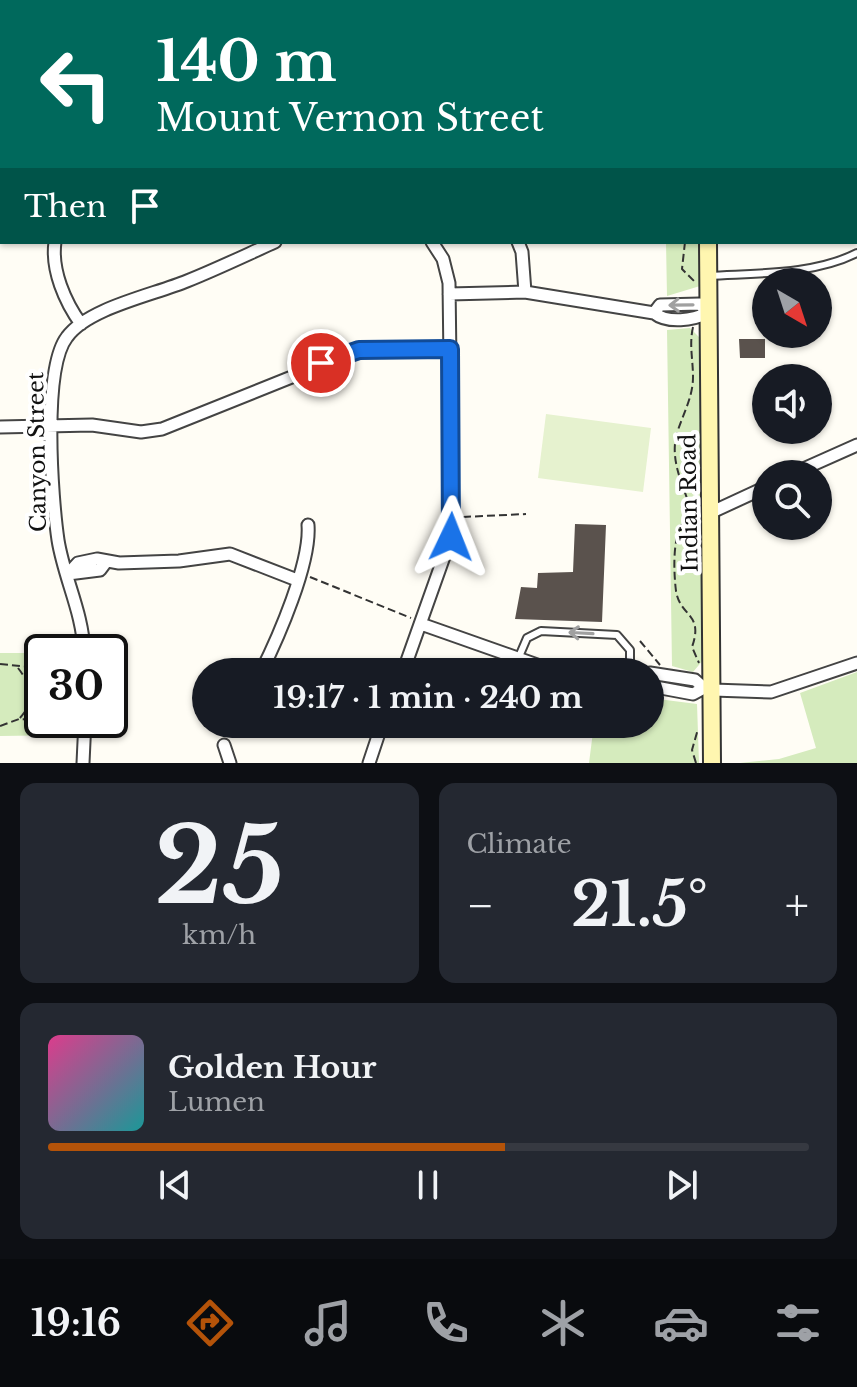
<!DOCTYPE html>
<meta charset="utf-8">
<style>
:root{--surface:#171b24;--page:#242831;--text:#f1f3f6;--muted:#9ea1a6;--line:#363941;--accent:#b45309}
body{margin:0;font-family:"Libre Baskerville",serif;background:var(--page);color:var(--text);height:100vh;display:flex;flex-direction:column;font-size:30px;white-space:nowrap}
*{box-sizing:border-box;margin:0}
p{font-size:26px;color:var(--muted)}
.icon{flex:none;width:44px;height:44px;fill:none;stroke:currentColor;stroke-width:2;stroke-linecap:round;stroke-linejoin:round}
.map{position:relative;height:763px;overflow:hidden}
.details{display:flex;flex-direction:column;gap:20px;padding:20px;background:#0d0f14;flex:1}
.details>*{flex:none}
.guide{position:absolute;left:0px;top:0px;width:858px;height:244px;box-shadow:0 2px 6px #0004;background:#00695c;color:#fff;overflow:hidden}
.needle{width:52px;rotate:141deg}
.fabs{position:absolute;left:752px;top:268px;display:grid;gap:16px}
.fabs a{display:grid;place-items:center;width:80px;height:80px;border-radius:50%;background:var(--surface);box-shadow:0 2px 6px #0004;font-size:40px}
.speed{position:absolute;left:24px;top:634px;display:flex;gap:16px;font-size:40px;font-weight:700;text-align:center}
.speed>*{display:grid;place-content:center;width:104px;height:104px;border-radius:50%;background:var(--surface);box-shadow:0 2px 6px #0004;line-height:1}
.speed .limit{border:4px solid #111;border-radius:12px;background:#fff;color:#111}
.pin{position:absolute;display:grid;place-items:center;width:68px;height:68px;color:#fff;margin:-34px;border:4px solid #fff;border-radius:50%;box-shadow:0 2px 8px #0007}
.me{position:absolute;width:88px;margin:-44px;rotate:2deg;stroke-linejoin:round;filter:drop-shadow(0 0 6px #0008)}
.turn{display:flex;align-items:center;gap:28px;height:168px;padding:0 24px;font-size:36px}
.turn .icon{width:104px;height:104px;stroke-width:2.5}
.turn b{display:block;font-size:56px;line-height:68px}
.then{display:flex;align-items:center;height:76px;padding:0 24px;background:#0003;gap:16px;font-size:30px}
.big{font-size:60px;font-weight:700;line-height:1.1}
.details .card{flex:1;display:flex;flex-direction:column;justify-content:center;gap:12px;min-width:0;padding:0 28px;border-radius:16px;background:var(--page)}
.details .dial{align-items:center;gap:0}
.dial b{font-size:104px;line-height:1}
.song{display:flex;align-items:center;gap:24px}
.cover{width:96px;height:96px;border-radius:12px;background:linear-gradient(135deg,hsl(330 70% 55%),hsl(180 70% 35%))}
.played{height:8px;border-radius:4px;background:linear-gradient(90deg,var(--accent) 60%,var(--line) 60%)}
.keys{display:flex;justify-content:space-around;direction:ltr}
.heat{display:flex;justify-content:space-between;align-items:center;font-size:44px;direction:ltr}
.details .tiles{flex:1;display:grid;gap:20px;grid-template-columns:1fr 1fr}
.card:last-child{grid-column:span 2}
.trip{position:absolute;left:192px;top:658px;width:472px;height:80px;border-radius:40px;background:var(--surface);box-shadow:0 2px 6px #0004;font-weight:700;line-height:80px;text-align:center}
.tabs{display:flex;height:128px;justify-content:space-around;align-items:center;background:#090b0e;color:var(--muted)}
.tabs .icon{width:56px;height:56px}
.tabs .active{color:var(--accent)}
.tabs b{font-size:36px;color:var(--text)}
.map>svg:first-child{display:block}
.green{fill:#d5ebbd}
.pitch{fill:#e6f2cf}
.building{fill:#5a524d}
.lines{fill:none;stroke-linecap:round;stroke-linejoin:round}
.lane-casing{stroke:#444;stroke-width:10}
.street-casing{stroke:#444;stroke-width:15}
.secondary-casing{stroke:#333;stroke-width:20}
.path{stroke:#333;stroke-width:2;stroke-dasharray:8 4;stroke-linecap:butt}
.lane{stroke:#fff;stroke-width:6}
.street{stroke:#fff;stroke-width:11}
.secondary{stroke:#fff6b0;stroke-width:16}
.oneway{stroke:#a0a0a0}
.route-casing{stroke:#114b97;stroke-width:20}
.route{stroke:#1a73e8;stroke-width:14}
.labels{text-anchor:middle;dominant-baseline:central;stroke-width:8;stroke-linejoin:round;paint-order:stroke}
.street-label{font-size:22px;fill:#111;stroke:#fff}
</style>
<div class="map">
<svg width="857" height="763" viewBox="0 0 857 763">
<rect width="100%" height="100%" fill="#fffdf5"/>
<!-- green -->
<path class="green" d="M666,242H700V286L667,296Z
M690,328L699,337L704,659L693,672L672,666L667,330Z
M0,653H42V720H73V735L0,736Z
M857,672V763H740L779,759L816,748L800,693Z
M650,698L697,704L699,763H589L594,724H650Z"/>
<!-- pitch -->
<path class="pitch" d="M546,414L651,428L643,492L538,478Z"/>
<!-- building -->
<path class="building" d="M739,339H765V358H740Z
M575,524L606,525L602,622L515,619L521,587L537,588L538,573L573,572Z"/>
<g class="lines">
<defs>
<path id="lane" d="M709,276C756,273 814,275 857,253
M518,659L527,638L541,631L617,635L630,650V672"/>
<path id="street" d="M459,0L460,2
M645,2L649,0
M55,242C51,270 65,302 81,324
M518,242L522,252L525,292
M449,294L525,292L654,313C668,324 693,320 708,313L700,304L660,305L654,313
M0,427L92,425L141,432L162,429L359,350L450,349
M792,474L857,445
M712,512L766,487
M68,574L78,563L97,559L119,563L179,561L230,554L297,580
M68,574L100,570L106,562
M421,624L557,672
M84,652C83,613 64,578 58,540C52,499 42,369 67,337C88,308 153,295 187,281C217,269 246,255 275,242
M261,672C278,638 311,563 308,525
M403,672L451,537L452,518L449,283L443,259L432,242
M650,673L695,680L704,688L713,690L771,692L857,663
M650,686L693,694L704,688
M224,745L230,763
M83,763L85,720
M369,763L382,724"/>
<path id="secondary" d="M705,0V2
M708,242L712,763"/>
</defs>
<!-- lane casing -->
<use href="#lane" class="lane-casing"/>
<!-- street casing -->
<use href="#street" class="street-casing"/>
<!-- secondary casing -->
<use href="#secondary" class="secondary-casing"/>
<!-- path -->
<path class="path" d="M681,2V0
M685,242L682,269L695,282
M693,327C689,345 693,359 693,377C693,399 681,417 676,437C671,461 682,483 689,504C686,515 681,523 678,534C673,549 674,575 676,591C680,617 704,613 692,647L699,663
M463,517L526,514
M310,577L411,618
M640,641L660,665
M0,664L42,668
M18,668C32,686 36,701 19,719
M0,726L19,719L42,720
M227,736L230,724
M696,763L692,750L698,729"/>
<!-- lane -->
<use href="#lane" class="lane"/>
<!-- street -->
<use href="#street" class="street"/>
<!-- secondary -->
<use href="#secondary" class="secondary"/>
</g>
<!-- one-way arrows -->
<defs><path id="oneway-shaft" d="M-6 0H5M1.5-3L5.5 0L1.5 3" fill="none" stroke-width="1.6" stroke-linecap="round" stroke-linejoin="round" transform="scale(2)"/></defs>
<g class="oneway">
<use href="#oneway-shaft" transform="translate(681 305) rotate(179)"/>
<use href="#oneway-shaft" transform="translate(581 633) rotate(-177)"/>
</g>
<g class="lines">
<defs>
<path id="route" d="M321,363L359,350L450,349L451,537"/>
</defs>
<!-- route casing -->
<use href="#route" class="route-casing"/>
<!-- route -->
<use href="#route" class="route"/>
</g>
<g class="labels">
<!-- street labels -->
<g class="street-label">
<text transform="translate(37 452) rotate(-91)">Canyon Street</text>
<text transform="translate(689 503) rotate(-91)">Indian Road</text>
</g>
</g>
</svg>
<div class="fabs">
<a><svg class="needle" viewBox="-14 -14 28 28"><path d="M0-13l5 13h-10z" fill="#e53935"/><path d="M0 13l5-13h-10z" fill="#9ea1a6"/></svg></a>
<a><svg class="icon" aria-label="sound" viewBox="0 0 24 24"><path d="M4 9h4l5-4v14l-5-4H4zM17 9q2 3 0 6"/></svg></a>
<a><svg class="icon" aria-label="search" viewBox="0 0 24 24"><circle cx="10" cy="10" r="6"/><path d="M15 15l6 6"/></svg></a>
</div>
<div class="speed"><div class="limit">30</div></div>
<div class="pin" style="left:321px;top:363px;background:#d93025"><svg class="icon" aria-label="arrive" viewBox="0 0 24 24"><path d="M6 21V4h12l-3 4 3 4H6"/></svg></div>
<svg class="me" style="left:451px;top:537px" viewBox="-20 -20 40 40"><path d="M0-17L14 15 0 8-14 15z" fill="#1a73e8" stroke="#fff" stroke-width="4"/></svg>
<div class="trip">19:17 · 1 min · 240 m</div>
<div class="guide">
<div class="turn"><svg class="icon" aria-label="left" viewBox="0 0 24 24"><path d="M17 20v-9H6M10 6l-5 5 5 5"/></svg><div><b>140 m</b>Mount Vernon Street</div></div>
<div class="then">Then<svg class="icon" aria-label="arrive" viewBox="0 0 24 24"><path d="M6 21V4h12l-3 4 3 4H6"/></svg></div>
</div>
</div>
<section class="details">
<div class="tiles">
<div class="card dial"><b>25</b><p>km/h</p></div>
<div class="card"><p>Climate</p>
<div class="heat"><a>−</a><b class="big">21.5°</b><a>+</a></div>
</div>
<div class="card">
<div class="song"><i class="cover"></i><div><b>Golden Hour</b><p>Lumen</p></div></div>
<div class="played"></div>
<div class="keys"><svg class="icon" aria-label="previous" viewBox="0 0 24 24"><path d="M18 5L8 12l10 7zM5 5v14"/></svg><svg class="icon" aria-label="pause" viewBox="0 0 24 24"><path d="M8 5v14M16 5v14"/></svg><svg class="icon" aria-label="next" viewBox="0 0 24 24"><path d="M6 5l10 7-10 7zM19 5v14"/></svg></div>
</div>
</div>
</section>
<nav class="tabs">
<b>19:16</b>
<svg class="icon active" aria-label="directions" viewBox="0 0 24 24"><path d="M12 3l9 9-9 9-9-9zM9 14v-3h6M13 9l2 2-2 2"/></svg>
<svg class="icon" aria-label="music" viewBox="0 0 24 24"><path d="M9 18V5l10-2v13"/><circle cx="6" cy="18" r="3"/><circle cx="16" cy="16" r="3"/></svg>
<svg class="icon" aria-label="phone" viewBox="0 0 24 24"><path d="M5 4h4l2 5-3 2q2 4 5 5l2-3 5 2v4C11 20 4 13 5 4z"/></svg>
<svg class="icon" aria-label="climate" viewBox="0 0 24 24"><path d="M12 3v18M4 7l16 10M4 17L20 7"/></svg>
<svg class="icon" aria-label="car" viewBox="0 0 24 24"><path d="M5 17H2v-5l4-1 3-4h7l3 4 3 1v5h-3M9 17h6M6 11h13"/><circle cx="7" cy="17" r="2"/><circle cx="17" cy="17" r="2"/></svg>
<svg class="icon" aria-label="filters" viewBox="0 0 24 24"><path d="M4 7h16M4 17h16"/><circle cx="9" cy="7" r="2"/><circle cx="15" cy="17" r="2"/></svg>
</nav>
